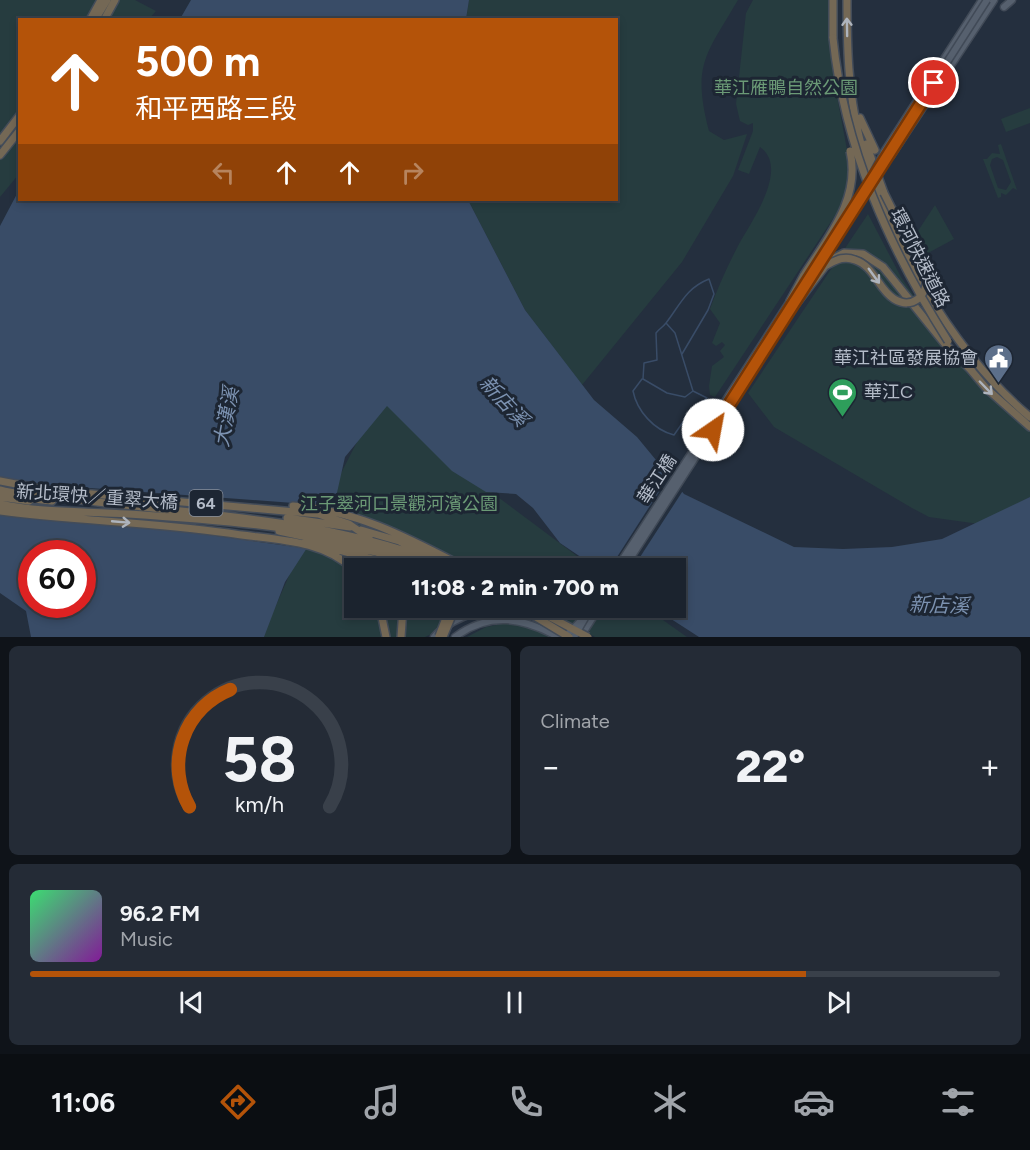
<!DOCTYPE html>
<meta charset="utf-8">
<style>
:root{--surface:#1b232e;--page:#242b36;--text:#f1f3f6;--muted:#a0a4aa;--line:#39404a;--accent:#b45309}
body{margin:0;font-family:Figtree,"Noto Sans TC",sans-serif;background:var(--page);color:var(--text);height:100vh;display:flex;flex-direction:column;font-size:22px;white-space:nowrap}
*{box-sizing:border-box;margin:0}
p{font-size:20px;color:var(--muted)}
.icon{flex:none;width:33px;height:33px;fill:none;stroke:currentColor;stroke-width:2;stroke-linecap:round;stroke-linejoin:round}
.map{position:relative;height:637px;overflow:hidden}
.sheet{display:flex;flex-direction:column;gap:9px;padding:9px;background:#0f1319;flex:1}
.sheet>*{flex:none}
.guide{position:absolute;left:18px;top:18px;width:600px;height:183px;border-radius:0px;box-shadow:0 3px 9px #0003,0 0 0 2px var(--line);background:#b45309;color:#fff;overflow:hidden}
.speed{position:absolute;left:18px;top:540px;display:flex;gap:12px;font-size:30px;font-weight:700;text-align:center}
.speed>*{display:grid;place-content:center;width:78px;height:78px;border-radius:50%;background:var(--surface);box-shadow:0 3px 9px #0003,0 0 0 2px var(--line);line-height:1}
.speed .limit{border:9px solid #d22;background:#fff;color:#111}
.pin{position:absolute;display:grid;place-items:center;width:51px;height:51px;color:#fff;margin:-26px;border:3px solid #fff;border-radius:50%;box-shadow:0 2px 6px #0007}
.me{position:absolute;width:66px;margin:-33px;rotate:33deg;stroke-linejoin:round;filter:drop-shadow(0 0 4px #0008)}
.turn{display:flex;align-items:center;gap:21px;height:126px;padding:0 18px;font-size:27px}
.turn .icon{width:78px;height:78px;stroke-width:2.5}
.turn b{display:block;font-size:42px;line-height:51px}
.lanes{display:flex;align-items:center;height:57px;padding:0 18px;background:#0003;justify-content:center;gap:30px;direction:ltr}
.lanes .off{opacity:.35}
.big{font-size:45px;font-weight:800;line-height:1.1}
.sheet .tile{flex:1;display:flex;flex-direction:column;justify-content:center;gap:9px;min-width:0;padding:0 21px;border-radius:9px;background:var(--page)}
.sheet .dial{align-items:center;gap:0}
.dial svg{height:156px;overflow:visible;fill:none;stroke:var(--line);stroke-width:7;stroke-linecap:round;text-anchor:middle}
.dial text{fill:var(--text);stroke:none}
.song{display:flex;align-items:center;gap:18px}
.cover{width:72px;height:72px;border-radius:9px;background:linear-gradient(135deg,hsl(140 70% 55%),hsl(290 70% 35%))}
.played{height:6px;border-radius:3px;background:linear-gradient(90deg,var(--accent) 80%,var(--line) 80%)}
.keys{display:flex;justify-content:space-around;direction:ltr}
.heat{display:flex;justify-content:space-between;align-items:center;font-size:33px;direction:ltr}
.sheet .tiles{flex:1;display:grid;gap:9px;grid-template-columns:1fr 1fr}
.tile:last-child{grid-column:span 2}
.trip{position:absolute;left:344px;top:558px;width:342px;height:60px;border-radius:0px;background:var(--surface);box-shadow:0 3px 9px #0003,0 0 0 2px var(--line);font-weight:800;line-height:60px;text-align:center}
.tab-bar{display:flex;height:96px;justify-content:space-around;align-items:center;background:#0b0e12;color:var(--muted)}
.tab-bar .icon{width:42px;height:42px}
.tab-bar .current{color:var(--accent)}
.tab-bar b{font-size:27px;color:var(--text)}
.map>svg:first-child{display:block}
.green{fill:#263c3f;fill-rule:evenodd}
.water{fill:#394c67;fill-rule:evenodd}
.pier{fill:#242f3e}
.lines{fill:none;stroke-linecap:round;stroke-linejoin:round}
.stream{stroke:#394c67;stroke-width:1.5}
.major-casing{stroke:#414a57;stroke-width:9}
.highway-casing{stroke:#434c59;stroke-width:10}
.major{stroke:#56606e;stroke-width:6}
.highway{stroke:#746855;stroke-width:7}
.major-bridge-casing{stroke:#414a57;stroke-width:9;stroke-linecap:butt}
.highway-bridge-casing{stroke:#434c59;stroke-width:10;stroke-linecap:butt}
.major-bridge{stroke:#56606e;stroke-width:6}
.highway-bridge{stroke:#746855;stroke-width:7}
.oneway{stroke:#aeb4bd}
.route-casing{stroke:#753606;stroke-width:15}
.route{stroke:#b45309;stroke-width:10}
.labels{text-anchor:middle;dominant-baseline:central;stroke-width:6;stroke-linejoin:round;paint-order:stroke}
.shield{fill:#1d2633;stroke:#878f9c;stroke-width:1.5}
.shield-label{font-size:16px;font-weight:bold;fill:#b4bcc9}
.park-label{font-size:18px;fill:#6b9a76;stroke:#1d2633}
.street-label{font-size:18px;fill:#b4bcc9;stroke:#1d2633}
.poi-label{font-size:18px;fill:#b4bcc9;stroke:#1d2633;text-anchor:end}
.water-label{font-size:20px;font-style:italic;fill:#7c92b1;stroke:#1d2633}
</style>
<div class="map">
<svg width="1030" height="637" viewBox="0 0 1030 637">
<rect width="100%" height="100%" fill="#242f3e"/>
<!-- green -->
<path class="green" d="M0,0H135L156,11L149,19L20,20L19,174L0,197Z
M469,0H738C705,56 692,65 709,131L724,140L747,134L733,176L682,262L582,385L525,310L468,200H616V20H466Z
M753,0H832L833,75L854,187L715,397L710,395L709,386L712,366L724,357L720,351L725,345L722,342L716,346L712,343L720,323L710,309C718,287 728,265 739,244C751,222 790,168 760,147L749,174L738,170L753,131V123L748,125L740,121L736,104L746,13Z
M1030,108V123L1006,132L1001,119Z
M1001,144L1017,190L1013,188L1006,195L1001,193V197L998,198L983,159H987L992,153L1000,154L998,145ZM997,157L1003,160L1011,182L1006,190L998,188L990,165L992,159Z
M935,205L954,239L928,253L923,251L916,234Z
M868,214L901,277L969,376L1030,431V497L979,524L929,517L912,508L774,427L748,393Z
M380,397L447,459L593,568H354V608H488L425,637H262L292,569Z
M509,608H646L687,637H595L564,619Z
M511,622L523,623L556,637H467L486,627Z"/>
<!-- water -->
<path class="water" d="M191,0H469L466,19H180Z
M19,190L20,200H468L525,310L594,400L637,437L684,494L794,547L843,549L892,547L942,539L1030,497V637H699L654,608H675V568H597L560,543L533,508L516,494L486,492L452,471L387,406L345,457L334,506L285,582L264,637H31L26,611L0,593V226ZM32,554H82V604H32Z"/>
<!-- pier -->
<path class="pier" d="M671,473L684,489L633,568H610Z
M0,478L22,483L307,504L336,509L310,549L159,528L0,513Z"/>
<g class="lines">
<!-- stream -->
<path class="stream" d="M682,354L708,310L714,294L709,279C686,288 680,305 666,323C663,327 659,329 656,333L657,360L644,363L643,379L667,393L685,397L693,391
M642,379L633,391C637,411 654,430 674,435L690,412L707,398L693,391L675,333L666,323"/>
<defs>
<path id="major" d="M1004,7L1012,0
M884,152L982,0
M891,156L994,0
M796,301L870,183
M617,568L792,298
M624,568L786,317
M545,619L579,637
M581,636L599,608
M434,637C451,617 496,601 522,610
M455,637C490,611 524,618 558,637"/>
<path id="highway" d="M833,0V38
M847,0C847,46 848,91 859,136C882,232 954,354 1030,417
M90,20L101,0
M95,20L107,0
M104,20L115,0
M860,118L875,150
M0,141L20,115
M866,144L884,193
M0,155L20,130
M790,301L804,275
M783,321L829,261L844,253L863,254L883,267L945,344L972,371
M970,369L986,388L1030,427
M0,481L47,490L318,514L349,524L369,538
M0,490C26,497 54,497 81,500C208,516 331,518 452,568
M0,497L29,501
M24,498L52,501
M0,504C42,513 86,511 128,514C234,521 339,528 438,568
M293,506C357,510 410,539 466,568
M0,511C76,521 153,522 228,533C270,540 322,538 354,570
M287,518L350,527
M361,530L399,541L434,559
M279,531L376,552L421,568
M306,541L405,568
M379,548L392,568
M380,608L386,637
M517,608L526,611
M401,637L403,608"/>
</defs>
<!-- major casing -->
<use href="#major" class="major-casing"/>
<!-- highway casing -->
<use href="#highway" class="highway-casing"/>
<!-- major -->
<use href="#major" class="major"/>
<!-- highway -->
<use href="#highway" class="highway"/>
<defs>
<path id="major-bridge" d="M873,173L884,152
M870,182L987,0
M565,637L591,610
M574,637L585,618"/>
<path id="highway-bridge" d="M833,38C844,148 889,248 948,341
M825,266C835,261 843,255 855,260C874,266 878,289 894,299C912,310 928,296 926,277L884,193
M804,275C828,237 861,199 850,151
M533,608L588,637
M526,611L569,637
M439,636L446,618L447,608
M443,637L455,608"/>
</defs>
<!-- major-bridge casing -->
<use href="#major-bridge" class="major-bridge-casing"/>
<!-- highway-bridge casing -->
<use href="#highway-bridge" class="highway-bridge-casing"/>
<!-- major-bridge -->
<use href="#major-bridge" class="major-bridge"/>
<!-- highway-bridge -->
<use href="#highway-bridge" class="highway-bridge"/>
</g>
<!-- one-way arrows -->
<defs><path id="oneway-shaft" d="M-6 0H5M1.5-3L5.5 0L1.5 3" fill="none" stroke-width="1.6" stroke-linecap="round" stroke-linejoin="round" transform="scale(1.5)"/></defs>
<g class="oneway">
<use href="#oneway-shaft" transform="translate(847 27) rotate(-91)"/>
<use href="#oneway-shaft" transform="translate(874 276) rotate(54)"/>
<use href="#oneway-shaft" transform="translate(986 388) rotate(46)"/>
<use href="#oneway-shaft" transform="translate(121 522) rotate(5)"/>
</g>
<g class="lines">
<defs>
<path id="route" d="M713,430L934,83"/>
</defs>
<!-- route casing -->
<use href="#route" class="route-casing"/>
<!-- route -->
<use href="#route" class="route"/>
</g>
<!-- icons -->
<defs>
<symbol id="civic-pin" viewBox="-11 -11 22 30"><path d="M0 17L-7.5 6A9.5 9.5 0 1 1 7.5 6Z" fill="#5c6f8a" stroke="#1d2633"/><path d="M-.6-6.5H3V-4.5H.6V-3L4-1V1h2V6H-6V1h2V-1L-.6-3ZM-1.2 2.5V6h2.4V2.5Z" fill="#fff"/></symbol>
<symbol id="stadium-pin" viewBox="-11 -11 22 30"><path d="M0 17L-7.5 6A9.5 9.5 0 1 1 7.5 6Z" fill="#2e9e5b" stroke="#1d2633"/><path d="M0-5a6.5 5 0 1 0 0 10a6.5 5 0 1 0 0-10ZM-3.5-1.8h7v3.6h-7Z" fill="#fff"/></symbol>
</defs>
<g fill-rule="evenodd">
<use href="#civic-pin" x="982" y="342" width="33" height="45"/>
<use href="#stadium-pin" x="826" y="376" width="33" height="45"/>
</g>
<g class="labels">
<!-- shield labels -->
<rect class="shield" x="189.5" y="490" width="33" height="26" rx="4.5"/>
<g class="shield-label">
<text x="206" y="503">64</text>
</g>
<!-- park labels -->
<g class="park-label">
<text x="786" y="88">華江雁鴨自然公園</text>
<text x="399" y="504">江子翠河口景觀河濱公園</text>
</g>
<!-- street labels -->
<g class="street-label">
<text transform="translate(920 258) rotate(63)">環河快速道路</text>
<text transform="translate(657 479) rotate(-57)">華江橋</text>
<text transform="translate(97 497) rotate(4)">新北環快／重翠大橋</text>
</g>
<!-- poi labels -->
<g class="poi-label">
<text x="978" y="358">華江社區發展協會</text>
<text x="864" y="392" text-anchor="start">華江C</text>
</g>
<!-- water labels -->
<g class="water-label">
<text transform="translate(504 401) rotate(47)">新店溪</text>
<text transform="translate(226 417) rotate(-80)">大漢溪</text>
<text transform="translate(939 605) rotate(2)">新店溪</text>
</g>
</g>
</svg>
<div class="speed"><div class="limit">60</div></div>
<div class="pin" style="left:934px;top:83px;background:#d93025"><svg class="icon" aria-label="arrive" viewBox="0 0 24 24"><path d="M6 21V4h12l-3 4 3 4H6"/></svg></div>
<svg class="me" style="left:713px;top:430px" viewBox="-20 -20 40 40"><circle r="19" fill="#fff"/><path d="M0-13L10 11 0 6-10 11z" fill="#b45309"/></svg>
<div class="trip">11:08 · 2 min · 700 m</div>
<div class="guide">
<div class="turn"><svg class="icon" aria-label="ahead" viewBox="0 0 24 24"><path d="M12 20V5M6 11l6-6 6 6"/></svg><div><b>500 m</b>和平西路三段</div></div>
<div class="lanes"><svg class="icon off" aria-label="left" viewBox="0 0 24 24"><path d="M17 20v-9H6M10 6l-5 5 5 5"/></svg><svg class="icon" aria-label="ahead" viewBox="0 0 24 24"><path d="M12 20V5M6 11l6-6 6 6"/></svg><svg class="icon" aria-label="ahead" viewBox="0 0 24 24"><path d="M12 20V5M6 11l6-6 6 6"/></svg><svg class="icon off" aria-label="right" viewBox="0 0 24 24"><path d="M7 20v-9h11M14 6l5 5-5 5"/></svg></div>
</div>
</div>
<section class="sheet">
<div class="tiles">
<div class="tile dial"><svg viewBox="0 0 100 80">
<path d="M14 69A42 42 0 1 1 86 69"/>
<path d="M14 69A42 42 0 0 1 35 9" stroke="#b45309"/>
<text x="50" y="56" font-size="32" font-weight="700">58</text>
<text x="50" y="72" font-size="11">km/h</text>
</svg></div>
<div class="tile"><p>Climate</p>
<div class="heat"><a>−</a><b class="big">22°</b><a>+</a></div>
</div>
<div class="tile">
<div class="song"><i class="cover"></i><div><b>96.2 FM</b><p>Music</p></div></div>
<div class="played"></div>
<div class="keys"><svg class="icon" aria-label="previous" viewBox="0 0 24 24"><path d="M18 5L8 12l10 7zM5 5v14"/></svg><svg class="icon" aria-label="pause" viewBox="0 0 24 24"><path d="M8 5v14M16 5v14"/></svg><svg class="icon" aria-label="next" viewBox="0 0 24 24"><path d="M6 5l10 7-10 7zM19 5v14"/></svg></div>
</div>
</div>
</section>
<nav class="tab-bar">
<b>11:06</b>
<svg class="icon current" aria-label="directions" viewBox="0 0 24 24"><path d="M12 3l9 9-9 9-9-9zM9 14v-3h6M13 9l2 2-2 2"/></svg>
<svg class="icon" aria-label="music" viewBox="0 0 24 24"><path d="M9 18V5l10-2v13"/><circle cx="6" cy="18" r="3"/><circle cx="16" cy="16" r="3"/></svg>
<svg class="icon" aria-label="phone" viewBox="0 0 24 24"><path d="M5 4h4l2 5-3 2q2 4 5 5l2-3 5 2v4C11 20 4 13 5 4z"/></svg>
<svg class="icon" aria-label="climate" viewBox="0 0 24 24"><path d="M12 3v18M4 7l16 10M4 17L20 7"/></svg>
<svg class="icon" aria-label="car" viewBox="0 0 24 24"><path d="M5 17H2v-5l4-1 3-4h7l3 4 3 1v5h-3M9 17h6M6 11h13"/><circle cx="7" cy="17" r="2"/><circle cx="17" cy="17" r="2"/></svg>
<svg class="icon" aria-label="filters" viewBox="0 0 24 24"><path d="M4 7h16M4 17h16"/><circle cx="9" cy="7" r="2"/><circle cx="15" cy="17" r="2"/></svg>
</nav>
